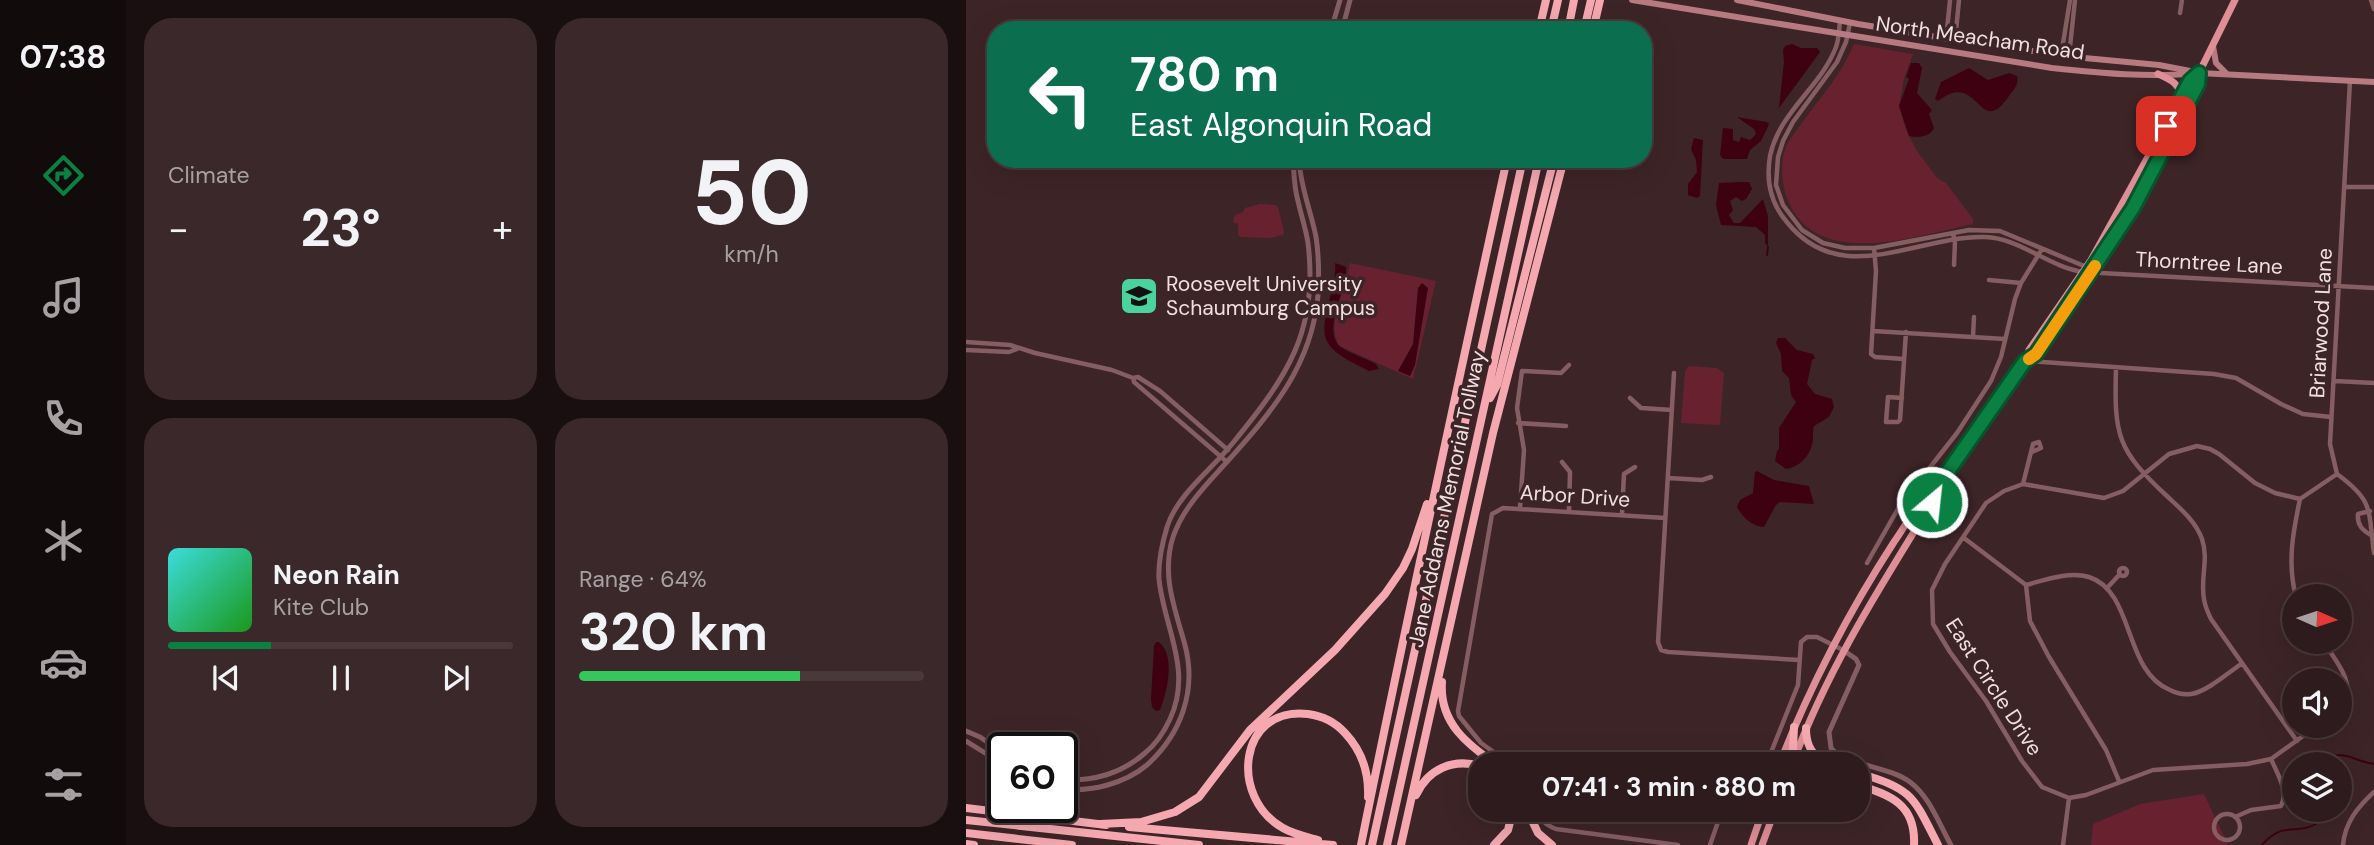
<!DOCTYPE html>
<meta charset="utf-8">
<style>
:root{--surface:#2e1b1d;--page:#3a282a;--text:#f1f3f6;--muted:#a7a1a4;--line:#49393b;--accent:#0b8043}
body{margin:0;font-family:"DM Sans",sans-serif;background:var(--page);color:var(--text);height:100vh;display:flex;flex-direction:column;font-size:26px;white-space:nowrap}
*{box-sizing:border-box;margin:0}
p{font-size:23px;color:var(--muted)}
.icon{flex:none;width:38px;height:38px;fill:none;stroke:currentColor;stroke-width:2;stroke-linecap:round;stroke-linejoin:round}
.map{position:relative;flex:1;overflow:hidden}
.sheet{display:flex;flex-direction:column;gap:18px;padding:18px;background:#190f10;width:840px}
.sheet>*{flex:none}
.banner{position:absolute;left:21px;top:21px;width:665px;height:147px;border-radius:28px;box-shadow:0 7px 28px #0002,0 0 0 2px var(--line);background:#0b6e4f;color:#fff;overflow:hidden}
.needle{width:46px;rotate:93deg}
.fabs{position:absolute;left:1316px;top:584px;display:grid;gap:14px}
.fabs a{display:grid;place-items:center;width:70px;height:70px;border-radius:50%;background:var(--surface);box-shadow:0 7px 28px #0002,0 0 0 2px var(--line);font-size:35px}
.speed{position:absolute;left:21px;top:732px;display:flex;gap:14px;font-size:35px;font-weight:700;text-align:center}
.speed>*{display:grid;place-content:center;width:91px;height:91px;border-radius:50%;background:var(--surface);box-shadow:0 7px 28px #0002,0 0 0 2px var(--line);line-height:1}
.speed .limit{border:4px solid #111;border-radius:10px;background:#fff;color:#111}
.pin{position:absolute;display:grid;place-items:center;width:60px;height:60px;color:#fff;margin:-30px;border-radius:14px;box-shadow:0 4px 10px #0006}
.me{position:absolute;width:77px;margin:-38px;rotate:28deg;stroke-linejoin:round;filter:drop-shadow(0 0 5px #0008)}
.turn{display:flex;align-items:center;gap:24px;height:147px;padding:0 28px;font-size:32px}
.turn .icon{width:91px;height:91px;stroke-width:2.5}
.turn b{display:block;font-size:49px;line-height:60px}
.big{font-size:52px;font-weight:700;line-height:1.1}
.sheet .card{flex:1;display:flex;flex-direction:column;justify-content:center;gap:10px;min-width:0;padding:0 24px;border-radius:28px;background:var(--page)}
.sheet .dial{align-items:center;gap:0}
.dial b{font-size:91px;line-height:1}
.song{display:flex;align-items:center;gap:21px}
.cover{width:84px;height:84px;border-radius:10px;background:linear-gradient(135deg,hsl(180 70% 55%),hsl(120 70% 35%))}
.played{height:7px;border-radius:4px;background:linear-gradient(90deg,var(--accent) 30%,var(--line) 30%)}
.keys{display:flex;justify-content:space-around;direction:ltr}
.heat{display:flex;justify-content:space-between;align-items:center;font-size:38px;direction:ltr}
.charge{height:10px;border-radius:5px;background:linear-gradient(90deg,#34c759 64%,var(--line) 0)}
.sheet .tiles{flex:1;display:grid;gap:18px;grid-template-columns:repeat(2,1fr)}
.trip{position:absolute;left:502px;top:752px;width:402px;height:70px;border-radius:28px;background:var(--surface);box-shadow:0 7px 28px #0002,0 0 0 2px var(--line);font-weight:700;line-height:70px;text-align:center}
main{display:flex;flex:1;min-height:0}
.dock{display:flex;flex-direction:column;width:126px;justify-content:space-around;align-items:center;background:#120b0c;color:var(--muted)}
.dock .icon{width:49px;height:49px}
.dock .current{color:var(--accent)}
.dock b{font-size:32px;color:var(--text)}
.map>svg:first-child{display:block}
.green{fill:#68222f}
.water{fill:#3e0111}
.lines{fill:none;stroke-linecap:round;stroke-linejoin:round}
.stream{stroke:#3e0111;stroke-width:2}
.minor{stroke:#855e62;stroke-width:4.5}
.tertiary{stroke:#855e62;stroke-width:5}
.secondary{stroke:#b77a80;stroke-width:6}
.primary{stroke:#de8e97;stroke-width:7}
.motorway{stroke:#f5a8b0;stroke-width:8}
.route-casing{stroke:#07532c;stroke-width:18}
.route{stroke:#0b8043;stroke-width:12}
.slow{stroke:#f59e0b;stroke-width:12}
.labels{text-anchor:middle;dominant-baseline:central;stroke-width:7;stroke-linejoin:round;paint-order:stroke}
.street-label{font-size:21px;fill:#f1e0e1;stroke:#3d2427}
.poi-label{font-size:21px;fill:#f1e0e1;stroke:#3d2427;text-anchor:start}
</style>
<main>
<nav class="dock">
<b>07:38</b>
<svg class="icon current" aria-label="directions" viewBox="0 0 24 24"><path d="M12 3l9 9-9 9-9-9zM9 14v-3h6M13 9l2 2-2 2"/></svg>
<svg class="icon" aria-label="music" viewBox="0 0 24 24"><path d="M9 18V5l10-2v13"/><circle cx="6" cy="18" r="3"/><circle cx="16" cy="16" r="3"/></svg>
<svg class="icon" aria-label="phone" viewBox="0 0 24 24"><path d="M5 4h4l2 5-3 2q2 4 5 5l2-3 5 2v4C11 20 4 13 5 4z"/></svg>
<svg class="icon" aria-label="climate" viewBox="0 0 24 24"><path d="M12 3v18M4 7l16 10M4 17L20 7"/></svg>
<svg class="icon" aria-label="car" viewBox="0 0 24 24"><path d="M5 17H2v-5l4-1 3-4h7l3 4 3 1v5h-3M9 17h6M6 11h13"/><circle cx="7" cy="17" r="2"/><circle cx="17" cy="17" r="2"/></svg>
<svg class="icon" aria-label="filters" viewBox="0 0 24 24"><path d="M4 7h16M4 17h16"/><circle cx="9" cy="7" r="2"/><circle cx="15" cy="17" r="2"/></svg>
</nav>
<section class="sheet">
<div class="tiles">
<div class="card"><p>Climate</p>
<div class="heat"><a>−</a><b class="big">23°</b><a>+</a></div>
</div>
<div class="card dial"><b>50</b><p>km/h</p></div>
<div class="card">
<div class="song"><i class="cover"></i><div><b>Neon Rain</b><p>Kite Club</p></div></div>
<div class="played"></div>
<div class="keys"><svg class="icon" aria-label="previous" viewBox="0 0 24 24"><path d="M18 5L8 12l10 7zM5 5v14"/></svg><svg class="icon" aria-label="pause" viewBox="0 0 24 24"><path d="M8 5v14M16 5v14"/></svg><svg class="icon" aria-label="next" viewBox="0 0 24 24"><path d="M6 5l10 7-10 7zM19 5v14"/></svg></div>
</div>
<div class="card"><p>Range · 64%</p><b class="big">320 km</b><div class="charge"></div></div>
</div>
</section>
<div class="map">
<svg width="1408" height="845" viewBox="0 0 1408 845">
<rect width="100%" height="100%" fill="#3d2427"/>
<!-- green -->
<path class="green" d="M888,44L947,54L938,78L933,106L940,130L951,151L971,178L980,183L1007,219V224C953,235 856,270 824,205C816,189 813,164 820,147C825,136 834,126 841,116C859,92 877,71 888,44Z
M294,204L309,205L312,207L318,232L317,235L304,238L275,237L272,235V224L267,222L268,216L277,212L279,208Z
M384,263L470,281L447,379L373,346C360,319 379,291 384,263Z
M723,366L751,368L758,373L754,425L715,423L719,371Z
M1238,794L1262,845H1125L1127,824L1174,804Z"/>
<!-- water -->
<path class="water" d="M826,44L835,48H851L854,52L813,108L818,62L817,50L819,46Z
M945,63H953L956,68L951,93L966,110L963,114L968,128C964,137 952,138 943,136L933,106L943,79L940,77Z
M1003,68L1022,80L1043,73L1051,76C1053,85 1048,89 1043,96C1012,141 1014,68 972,101L969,99L975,82Z
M771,117L801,122L803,124L795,141L784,150L781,159H757L754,155L757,128L767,129V140L773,142L775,137L784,140L790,134L788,129Z
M728,138L737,140L734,196L731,198L722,195V184L731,172L730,160L725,149Z
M774,182H783L786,189L780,199L776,201L770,197L764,201L767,210L763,215L768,223H774L797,199L802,216V247L799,243V235L790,227L755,225L750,205L753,183Z
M369,263L380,267C383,288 354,331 375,347C385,354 399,358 410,364L413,369L403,371C390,364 370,356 362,343C350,327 372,285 369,263Z
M456,283L462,288L449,365L444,376L432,371L447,344L452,288Z
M812,338H819L831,350L847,354L849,358L846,360L841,384L849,394L866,399L868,407L863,417L848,426C846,432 848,439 846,445C843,457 833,467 820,469L809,461L811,451L813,449V428L830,402L825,395L823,378L816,371L815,354L810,343Z
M791,471L808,480L843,486L848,504L814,502L810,505L798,527C787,527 776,517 771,507L774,500L787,493L789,472Z
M190,642H193C210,656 201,692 194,710L190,711L186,707L185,699L188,646Z"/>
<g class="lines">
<!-- stream -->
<path class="stream" d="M801,255L802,247
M1353,765C1373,745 1386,761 1408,764
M1296,845C1319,819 1331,837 1353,822L1354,810"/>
<!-- minor -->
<path class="minor" d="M1405,0L1408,9
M1214,13L1216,0
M874,21C873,30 873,39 870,47C855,87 813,112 804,156C800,180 804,202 820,221C875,291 950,235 1019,237C1054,238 1084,268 1118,272
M884,23L880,42L871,62L827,122L817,141L812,157L810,185L817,205L836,230L857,243L879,248H908L1003,230L1034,231L1135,273L1408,288
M983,38L990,31L993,0
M983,39L981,30L984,0
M1095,56L1104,0
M1103,56L1109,0
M1384,81L1364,444L1371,474C1408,501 1402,509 1408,553
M1379,187H1408
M987,233L989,242L988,265
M908,248L910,271L905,354L909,357L938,359
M1023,280L1055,283
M907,331L1039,339
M1007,336L1008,317
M0,342L44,345L69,353L146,370L167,378L172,377L194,391L262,450
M0,350L43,352L51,349
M1061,361L1248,374L1270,378L1315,404L1337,414L1365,417
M1150,368C1148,436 1151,450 1202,497C1215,509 1230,522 1236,539C1243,559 1234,579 1238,599C1239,606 1242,613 1245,619L1331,741
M708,373L692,642L695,650L702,652L833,660
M167,378L168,382L261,462
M1369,381L1408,383
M664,398L675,408L706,410
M936,398L922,397L920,422H932L934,420L940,332
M552,423L600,426
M596,462L604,472L603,511
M702,478L736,480L745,477
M1057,484L1067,444L1073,442L1075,448L1066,452
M554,508L558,450L551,408L556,371L595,373L603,365
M1404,511L1392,514C1391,525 1396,530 1405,535
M656,515L658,474L669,467
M998,538L1060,585C1079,580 1103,571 1123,577C1169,592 1157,671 1204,690C1210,693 1218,695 1225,694C1240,692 1262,673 1275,664
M901,563L933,507L991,433L1025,381L1035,357L1049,299L1055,283L1076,249
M1153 572a4 4 0 1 1 8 0a4 4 0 1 1-8 0Z
M1060,585L1064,621L1083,657L1140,750L1153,781
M1141,588L1154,574
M1330,597C1321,563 1327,532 1334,499L1371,474
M1357,642C1371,661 1394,690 1374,710
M546,765L515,743L493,716L492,711L526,514L537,508L699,518
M800,765L832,685L835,642L841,637H851L877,650
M1103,798L1076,787L1056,761L1020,701L984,652L967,624L966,590L979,564L1020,503L1038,491L1057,484L1138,498L1157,491L1203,454L1231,446L1244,449L1253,454L1289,483L1309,493L1334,499
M571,810C575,821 580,825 590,829L712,845
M1248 827a13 13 0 1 1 26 0a13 13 0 1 1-26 0Z
M1269,817L1285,810L1315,806C1323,792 1311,773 1305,759
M744,845L753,819L758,816L773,821L779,819L782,810
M1097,845L1103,798L1120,795L1187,770L1281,764L1305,759L1351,726
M1377,845C1379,822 1392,807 1408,792"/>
<!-- tertiary -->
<path class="tertiary" d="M365,30L374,0
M376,30L384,0
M877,650L890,659L893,665L863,732L865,748C878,765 923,766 944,782C964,797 973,824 985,845
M0,731L14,737L37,753
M0,741L37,764
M96,780C128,781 155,774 179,753C190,744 198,732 204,719C227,670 198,628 193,579C192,562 196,544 201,527C211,495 245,470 266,444C320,378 353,332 342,243C340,229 335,215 332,201C328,188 328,173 327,159
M96,789C125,792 158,784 181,765C215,734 231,691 219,645C209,609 195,575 207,537C217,508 239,486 259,464C305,413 346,366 352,295C353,276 353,256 350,237C345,211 334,186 333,159"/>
<!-- secondary -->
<path class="secondary" d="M666,0L1086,68C1134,73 1184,78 1233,73L1408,82
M771,0L892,24L983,39L1108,57L1193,65L1224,71
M1247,46L1250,63L1261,74"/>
<!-- primary -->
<path class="primary" d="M1192,74C1205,80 1214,83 1215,99
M1059,361L1070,354L1167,208L1232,84L1233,73
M813,765C844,686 882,613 928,542C942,522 954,498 973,483
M826,765C861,669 916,584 969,498L977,480L1059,361L1063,350L1125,260L1224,81L1233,73L1269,0
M785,845L797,810
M796,845L809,810"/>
<!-- motorway -->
<path class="motorway" d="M573,30L580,0
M585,30L592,0
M602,30L608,0
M618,30L625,0
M627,30L634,0
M524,398L531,385L588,159
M476,682C473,723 502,745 531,765
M828,727L827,749L833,765
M840,728C840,741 843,752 855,759
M815,765C830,751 848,760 866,765
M892,773C947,789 947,796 972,845
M892,785C925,795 950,805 948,845
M450,795C462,769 487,758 514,766
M0,808L140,825
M561,810L572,833L586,845
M0,820L233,845
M134,824L175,822L209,812L233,797L284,730L369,650L419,594L437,568L446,549L461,504
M163,827L367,845
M0,833L106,845
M352,840C341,837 327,834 317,828C263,798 272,706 342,714C357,716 369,722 379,733C396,751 403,773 402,797
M0,844L8,845
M395,845C441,616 491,388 541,159
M406,845L557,159
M421,845L573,159
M435,845L527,433L598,159
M528,845L542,830L547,810"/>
</g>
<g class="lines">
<defs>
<path id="route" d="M966,502L976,480L1059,361L1070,354L1167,208L1232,84L1233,73L1224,81L1200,126"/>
</defs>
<!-- route casing -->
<use href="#route" class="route-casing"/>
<!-- route -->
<use href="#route" class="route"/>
<!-- slow -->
<path class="slow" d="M1063,359L1070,354L1129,266"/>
</g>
<!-- icons -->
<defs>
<symbol id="university-square" viewBox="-11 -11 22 22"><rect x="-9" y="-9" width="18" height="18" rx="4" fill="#4ad49c" stroke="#3d2427"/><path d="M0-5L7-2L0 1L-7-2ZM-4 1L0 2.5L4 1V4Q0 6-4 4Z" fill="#111"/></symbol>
</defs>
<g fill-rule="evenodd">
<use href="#university-square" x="151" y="274" width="44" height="44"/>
</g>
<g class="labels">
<!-- street labels -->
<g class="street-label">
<text transform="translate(1014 38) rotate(8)">North Meacham Road</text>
<text transform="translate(1243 263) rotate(3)">Thorntree Lane</text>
<text transform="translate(1355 323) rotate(-87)">Briarwood Lane</text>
<text transform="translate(609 496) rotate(4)">Arbor Drive</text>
<text transform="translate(481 499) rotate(-78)">Jane Addams Memorial Tollway</text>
<text transform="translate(1028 687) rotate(57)">East Circle Drive</text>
</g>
<!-- poi labels -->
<g class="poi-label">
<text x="200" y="284">Roosevelt University<tspan x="200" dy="24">Schaumburg Campus</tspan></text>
</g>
</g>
</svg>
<div class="fabs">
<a><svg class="needle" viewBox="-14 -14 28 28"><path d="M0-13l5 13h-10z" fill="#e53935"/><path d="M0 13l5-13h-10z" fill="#a7a1a4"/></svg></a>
<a><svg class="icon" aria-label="sound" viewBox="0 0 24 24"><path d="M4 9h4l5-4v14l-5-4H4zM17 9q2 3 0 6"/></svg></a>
<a><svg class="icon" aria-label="layers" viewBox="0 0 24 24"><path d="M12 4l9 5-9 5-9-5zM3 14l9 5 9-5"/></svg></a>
</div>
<div class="speed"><div class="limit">60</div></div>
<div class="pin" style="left:1200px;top:126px;background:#d93025"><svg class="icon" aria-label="arrive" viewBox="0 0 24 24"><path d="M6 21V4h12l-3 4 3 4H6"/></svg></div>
<svg class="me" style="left:966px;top:502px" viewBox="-20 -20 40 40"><circle r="17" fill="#0b8043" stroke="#fff" stroke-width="3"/><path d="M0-11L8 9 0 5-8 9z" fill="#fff"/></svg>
<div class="trip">07:41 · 3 min · 880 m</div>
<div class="banner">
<div class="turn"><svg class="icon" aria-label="left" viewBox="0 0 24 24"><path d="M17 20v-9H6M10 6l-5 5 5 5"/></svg><div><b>780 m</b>East Algonquin Road</div></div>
</div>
</div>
</main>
